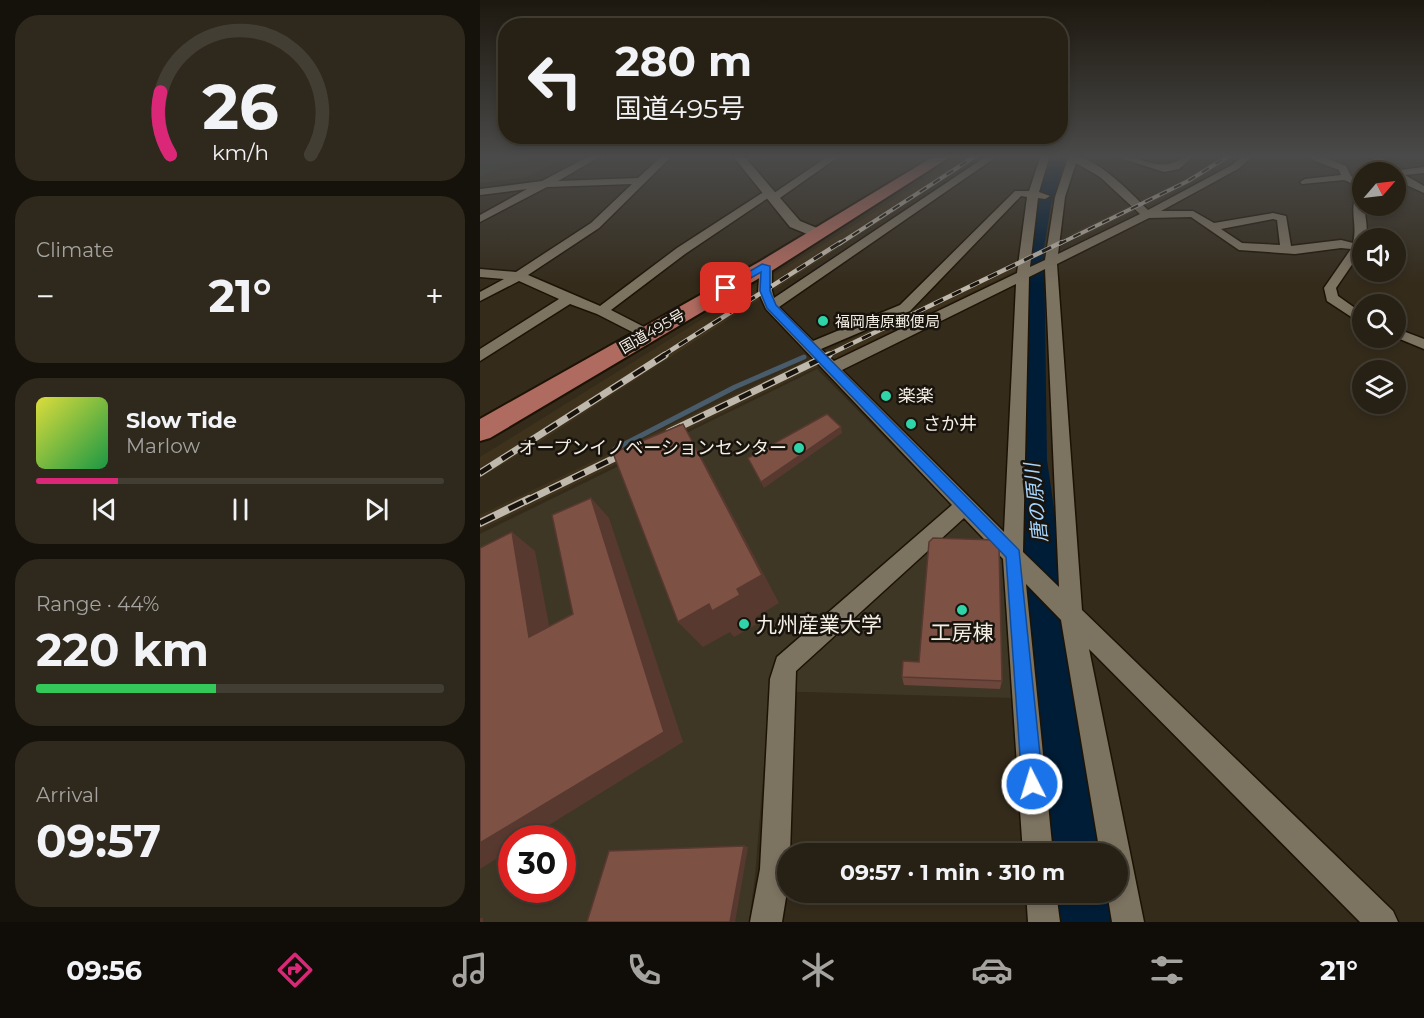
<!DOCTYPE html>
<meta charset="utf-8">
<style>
:root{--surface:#272014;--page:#2f281d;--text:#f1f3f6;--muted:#a4a3a0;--line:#433e34;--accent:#db2777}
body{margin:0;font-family:Montserrat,"Noto Sans JP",sans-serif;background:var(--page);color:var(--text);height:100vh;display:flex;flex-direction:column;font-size:22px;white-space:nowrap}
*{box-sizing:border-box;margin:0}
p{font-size:20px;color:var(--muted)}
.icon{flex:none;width:33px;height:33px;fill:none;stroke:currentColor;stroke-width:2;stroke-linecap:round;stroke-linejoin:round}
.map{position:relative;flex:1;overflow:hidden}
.panel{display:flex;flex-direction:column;gap:15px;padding:15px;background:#15120b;width:480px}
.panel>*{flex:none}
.hud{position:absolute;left:18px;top:18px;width:570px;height:126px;border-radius:24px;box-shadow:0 3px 9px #0003,0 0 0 2px var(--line);background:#272014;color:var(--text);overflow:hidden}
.needle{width:39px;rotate:62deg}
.buttons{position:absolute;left:872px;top:162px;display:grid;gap:12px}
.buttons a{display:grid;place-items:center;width:54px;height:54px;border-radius:50%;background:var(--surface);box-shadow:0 3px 9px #0003,0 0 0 2px var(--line);font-size:30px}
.speed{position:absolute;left:18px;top:825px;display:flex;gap:12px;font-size:30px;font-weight:700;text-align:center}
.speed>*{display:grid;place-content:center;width:78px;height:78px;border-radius:50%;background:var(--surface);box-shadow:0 3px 9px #0003,0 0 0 2px var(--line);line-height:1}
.speed .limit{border:9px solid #d22;background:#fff;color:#111}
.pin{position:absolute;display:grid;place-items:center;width:51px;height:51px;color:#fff;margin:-26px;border-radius:12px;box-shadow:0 3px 9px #0006}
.me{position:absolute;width:66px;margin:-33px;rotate:355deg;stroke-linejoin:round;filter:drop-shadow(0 0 4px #0008)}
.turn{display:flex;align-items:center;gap:21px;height:126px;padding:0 18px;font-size:27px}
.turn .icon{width:78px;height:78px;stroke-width:2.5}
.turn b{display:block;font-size:42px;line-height:51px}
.big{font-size:45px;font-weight:700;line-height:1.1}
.panel .tile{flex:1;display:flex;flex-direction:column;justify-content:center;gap:9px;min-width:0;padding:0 21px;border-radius:24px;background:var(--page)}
.panel .dial{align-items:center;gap:0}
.dial svg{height:156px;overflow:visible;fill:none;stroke:var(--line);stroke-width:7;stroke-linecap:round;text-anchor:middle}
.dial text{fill:var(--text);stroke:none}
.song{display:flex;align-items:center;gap:18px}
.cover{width:72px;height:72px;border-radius:9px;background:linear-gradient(135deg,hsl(60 70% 55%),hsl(140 70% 35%))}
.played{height:6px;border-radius:3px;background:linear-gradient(90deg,var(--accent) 20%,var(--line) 20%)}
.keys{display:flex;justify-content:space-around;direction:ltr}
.heat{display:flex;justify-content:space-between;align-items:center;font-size:33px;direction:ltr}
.charge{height:9px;border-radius:4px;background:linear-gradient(90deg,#34c759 44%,var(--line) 0)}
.trip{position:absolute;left:297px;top:843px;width:351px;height:60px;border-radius:30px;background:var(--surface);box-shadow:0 3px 9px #0003,0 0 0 2px var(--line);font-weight:700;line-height:60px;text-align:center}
.tabs{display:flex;height:96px;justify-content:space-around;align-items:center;background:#100d08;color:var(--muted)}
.tabs .icon{width:42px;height:42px}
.tabs .on{color:var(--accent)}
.tabs b{font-size:27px;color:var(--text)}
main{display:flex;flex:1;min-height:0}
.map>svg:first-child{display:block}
.built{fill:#3f321c}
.education{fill:#3f3726;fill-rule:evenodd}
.green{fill:#364832}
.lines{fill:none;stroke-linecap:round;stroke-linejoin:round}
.stream{stroke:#495c6b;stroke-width:5}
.river{fill:#001d37;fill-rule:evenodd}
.minor-casing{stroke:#1c1305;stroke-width:3}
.tertiary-casing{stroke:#1c1305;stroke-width:3}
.trunk-casing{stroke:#1c1305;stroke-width:4}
.minor{fill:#7d7361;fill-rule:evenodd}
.tertiary{fill:#7d7361;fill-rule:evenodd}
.trunk{fill:#b06b60;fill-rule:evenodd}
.rail-far3-casing{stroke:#bfb8ac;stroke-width:4}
.rail-far2-casing{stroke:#bfb8ac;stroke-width:4.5}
.rail-far1-casing{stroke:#bfb8ac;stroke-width:7}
.rail-casing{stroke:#bfb8ac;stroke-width:8}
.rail-far3{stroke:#18140d;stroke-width:2;stroke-dasharray:8;stroke-linecap:butt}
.rail-far2{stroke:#18140d;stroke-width:3;stroke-dasharray:10;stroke-linecap:butt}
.rail-far1{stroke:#18140d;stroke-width:4.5;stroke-dasharray:13;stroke-linecap:butt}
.rail{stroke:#18140d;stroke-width:5;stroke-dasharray:16;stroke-linecap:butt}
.wall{fill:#6c463b}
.shaded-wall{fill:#583930}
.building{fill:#7e5145;stroke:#583930;stroke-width:1.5}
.route{fill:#1a73e8;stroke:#114b97;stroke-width:1.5}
.poi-dot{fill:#30d4a9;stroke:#18140d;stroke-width:2}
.labels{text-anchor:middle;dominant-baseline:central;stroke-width:5;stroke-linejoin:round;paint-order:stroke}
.far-poi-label{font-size:15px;fill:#f4eee4;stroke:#18140d;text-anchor:start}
.far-street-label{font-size:15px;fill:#f4eee4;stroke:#18140d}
.poi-label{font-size:18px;fill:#f4eee4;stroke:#18140d;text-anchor:start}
.water-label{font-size:20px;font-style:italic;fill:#a7d4fd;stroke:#18140d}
.near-poi-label{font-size:21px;fill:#f4eee4;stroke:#18140d;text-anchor:start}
</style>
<main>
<section class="panel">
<div class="tile dial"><svg viewBox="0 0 100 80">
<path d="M14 69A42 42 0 1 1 86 69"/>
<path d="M14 69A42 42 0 0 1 9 37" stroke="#db2777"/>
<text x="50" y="56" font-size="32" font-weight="700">26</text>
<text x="50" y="72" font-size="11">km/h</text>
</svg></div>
<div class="tile"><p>Climate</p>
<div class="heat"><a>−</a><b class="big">21°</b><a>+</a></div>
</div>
<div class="tile">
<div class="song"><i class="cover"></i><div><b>Slow Tide</b><p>Marlow</p></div></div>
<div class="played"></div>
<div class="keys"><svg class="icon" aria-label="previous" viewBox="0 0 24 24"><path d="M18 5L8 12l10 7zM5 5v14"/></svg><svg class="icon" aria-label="pause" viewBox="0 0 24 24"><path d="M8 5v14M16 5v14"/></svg><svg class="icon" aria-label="next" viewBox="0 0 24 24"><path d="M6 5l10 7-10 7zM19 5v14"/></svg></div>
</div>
<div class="tile"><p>Range · 44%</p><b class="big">220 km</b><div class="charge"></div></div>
<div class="tile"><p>Arrival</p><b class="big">09:57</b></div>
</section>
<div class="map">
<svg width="944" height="922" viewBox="0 0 944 922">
<rect width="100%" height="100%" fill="#342b1b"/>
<!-- built -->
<path class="built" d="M482,155H502L58,443L0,478V457L382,220Z
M744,155H756L712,183L600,238L591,234L704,180Z
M537,261L546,266L0,530V515Z"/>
<!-- education -->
<path class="education" d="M0,155H90L47,177L0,183Z
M337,369L522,557L534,698L290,691L275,876L269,922H0V534ZM32,838H82V890H32Z"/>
<!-- green -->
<path class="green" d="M0,155H58L0,177Z"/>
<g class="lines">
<!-- stream -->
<path class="stream" d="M135,449L255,387L324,357"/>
<!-- river -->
<path class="river" d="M571,155H587L571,205L564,248L567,460L624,854H570L535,460L542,248L551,205Z
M573,892H629L634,922H576Z"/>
<defs>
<path id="minor" d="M111,155H123L78,181L158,178L183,155H193L119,228L48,275L120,306L197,248L285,191L294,193L350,155H361L297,200L288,198L205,254L131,310L172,331L174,334L172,337H162L117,314L90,304L0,361V349L79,299L39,281L0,301V292L24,279L0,277V269L36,272L111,223L152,184L67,187L0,222V215L47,189L0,195V189L62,181Z
M508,155H519L299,307L333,341L420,305L535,191H549L561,155H570L559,192L570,196L565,199L558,198L550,267L565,260L575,197L589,155C615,155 649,191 668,210L752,165L764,155H774L758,169L681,211H713L734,223L793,213L806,216L811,246L861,240L873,243C878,223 868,209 878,191L882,190C882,206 889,222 886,238H882V250L856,288L858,296L882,313V324L847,301L844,288L871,249L861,248L815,254L759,250L711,217L669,218L577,264L602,610L913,911L918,922H880L609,649L664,922H632L627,892H638V854H620L581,620L546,584L573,854H543L523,559L484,518L316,671L310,854H308V885L302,922H270L280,869L290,679L297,657L472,505L286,309L278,291L280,266L286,262L292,266V291L294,298ZM596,163L620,177L660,214L578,254L585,197ZM541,196L547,197L537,273L354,361L341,349L430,311ZM793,219L797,220L800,245L762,243L741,229ZM565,269L579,587L543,552L549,277ZM536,284L524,532L362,370Z
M631,155C659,154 681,175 703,157L702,155L714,156L699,169L684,172Z
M829,155H839L866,166L871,176L882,181V188L864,180L822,184L820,182L825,179L861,175L859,170L835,161Z
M888,155H899L920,170L944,167V173L925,175L944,186V193L922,183L915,172H911Z
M915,328L944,339V349L915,337Z
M546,892H576L580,922H548Z"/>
<path id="tertiary" d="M252,155H263L320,221L342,230L344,233L342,236H332L310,227Z"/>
<path id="trunk" d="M456,155H473L293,270L10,438L0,441V419L279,262Z"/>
</defs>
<!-- minor casing -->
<use href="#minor" class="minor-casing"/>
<!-- tertiary casing -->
<use href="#tertiary" class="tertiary-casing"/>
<!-- trunk casing -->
<use href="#trunk" class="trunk-casing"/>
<!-- minor -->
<use href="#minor" class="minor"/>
<!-- tertiary -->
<use href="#tertiary" class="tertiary"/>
<!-- trunk -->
<use href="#trunk" class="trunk"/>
<defs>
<path id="rail-far3" d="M359,244L497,155
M579,244L708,181L750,155"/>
<path id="rail-far2" d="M182,356L361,242
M346,356L582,242"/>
<path id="rail-far1" d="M189,432L349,355
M0,473L185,355
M46,501L151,450"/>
<path id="rail" d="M0,523L49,499"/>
</defs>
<!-- rail-far3 casing -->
<use href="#rail-far3" class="rail-far3-casing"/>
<!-- rail-far2 casing -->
<use href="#rail-far2" class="rail-far2-casing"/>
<!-- rail-far1 casing -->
<use href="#rail-far1" class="rail-far1-casing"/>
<!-- rail casing -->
<use href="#rail" class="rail-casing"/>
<!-- rail-far3 -->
<use href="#rail-far3" class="rail-far3"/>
<!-- rail-far2 -->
<use href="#rail-far2" class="rail-far2"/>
<!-- rail-far1 -->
<use href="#rail-far1" class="rail-far1"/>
<!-- rail -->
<use href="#rail" class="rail"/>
</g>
<!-- wall -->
<path class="wall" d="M439,662L522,681L520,689L424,685L422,677Z"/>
<!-- shaded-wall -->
<path class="shaded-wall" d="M203,424L222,458L299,603L276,617L279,623L254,637L250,632L223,647L198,622L257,589Z
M361,427L362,433L284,488L281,482Z
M111,498L129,518L203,742L48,838H32V849L0,869V843L184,732Z
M32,532L55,551L74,652L49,637Z
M264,846L268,847L255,922H250Z
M0,918H3V922H0Z"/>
<!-- building -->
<path class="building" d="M347,414L361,427L281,482L268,458Z
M203,424L282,575L257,589L260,595L232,611L229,604L198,622L133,453Z
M111,498L184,732L0,843V548L32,532L49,637L93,614L72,515Z
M453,538L514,540L519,546L522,681L422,677L423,661L439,662L449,542Z
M264,846L250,922H107L129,851Z"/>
<!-- sky -->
<linearGradient id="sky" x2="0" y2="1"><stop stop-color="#1d180f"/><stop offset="0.55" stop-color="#4a4a4a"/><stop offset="1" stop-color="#4a4a4a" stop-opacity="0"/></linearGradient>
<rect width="944" height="284" fill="url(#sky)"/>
<!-- route -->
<path class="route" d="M282,264L290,266V291L296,305L539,550L563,784L560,792L552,795L545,792L542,784L526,557L287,308L280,291L281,272L250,290L241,288Z"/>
<!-- markers -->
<g class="poi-dot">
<circle cx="343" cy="321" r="6"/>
<circle cx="406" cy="396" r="6"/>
<circle cx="431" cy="424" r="6"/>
<circle cx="319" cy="448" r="6"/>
<circle cx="482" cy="610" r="6"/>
<circle cx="264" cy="624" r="6"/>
</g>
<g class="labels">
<!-- far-poi labels -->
<g class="far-poi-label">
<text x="355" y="321">福岡唐原郵便局</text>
</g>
<!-- far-street labels -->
<g class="far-street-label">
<text transform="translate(172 331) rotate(-30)">国道495号</text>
</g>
<!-- poi labels -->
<g class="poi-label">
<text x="418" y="396">楽楽</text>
<text x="443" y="424">さか井</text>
<text x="307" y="448" text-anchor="end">オープンイノベーションセンター</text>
</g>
<!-- water labels -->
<g class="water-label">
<text transform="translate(556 503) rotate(-96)">唐の原川</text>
</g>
<!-- near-poi labels -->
<g class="near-poi-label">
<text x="276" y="624">九州産業大学</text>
<text x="482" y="632" text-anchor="middle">工房棟</text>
</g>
</g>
</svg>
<div class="buttons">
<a><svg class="needle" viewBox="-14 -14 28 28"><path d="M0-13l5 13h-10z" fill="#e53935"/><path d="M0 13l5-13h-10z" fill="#a4a3a0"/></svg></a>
<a><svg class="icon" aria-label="sound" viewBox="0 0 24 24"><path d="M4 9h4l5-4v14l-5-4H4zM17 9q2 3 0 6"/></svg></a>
<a><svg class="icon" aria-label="search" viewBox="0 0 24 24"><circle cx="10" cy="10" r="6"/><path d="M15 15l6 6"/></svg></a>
<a><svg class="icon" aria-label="layers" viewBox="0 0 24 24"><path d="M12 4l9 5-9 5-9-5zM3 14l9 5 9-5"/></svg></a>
</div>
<div class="speed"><div class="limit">30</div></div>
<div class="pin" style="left:246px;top:288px;background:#d93025"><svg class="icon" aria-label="arrive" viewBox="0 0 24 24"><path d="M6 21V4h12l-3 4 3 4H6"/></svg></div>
<svg class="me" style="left:552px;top:784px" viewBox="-20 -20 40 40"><circle r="17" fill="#1a73e8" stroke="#fff" stroke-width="3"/><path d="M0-11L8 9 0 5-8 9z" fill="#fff"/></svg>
<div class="trip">09:57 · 1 min · 310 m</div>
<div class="hud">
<div class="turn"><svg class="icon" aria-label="left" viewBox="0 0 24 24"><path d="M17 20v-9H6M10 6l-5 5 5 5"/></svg><div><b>280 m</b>国道495号</div></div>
</div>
</div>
</main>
<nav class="tabs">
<b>09:56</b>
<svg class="icon on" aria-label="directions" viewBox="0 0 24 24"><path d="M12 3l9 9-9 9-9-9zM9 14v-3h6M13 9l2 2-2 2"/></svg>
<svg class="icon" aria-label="music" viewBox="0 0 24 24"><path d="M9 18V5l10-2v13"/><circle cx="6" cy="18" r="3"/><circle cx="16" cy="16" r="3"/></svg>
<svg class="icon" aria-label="phone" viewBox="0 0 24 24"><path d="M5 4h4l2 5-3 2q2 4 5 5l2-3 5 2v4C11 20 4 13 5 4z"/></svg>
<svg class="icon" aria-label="climate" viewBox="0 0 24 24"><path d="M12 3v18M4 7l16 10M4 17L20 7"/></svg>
<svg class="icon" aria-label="car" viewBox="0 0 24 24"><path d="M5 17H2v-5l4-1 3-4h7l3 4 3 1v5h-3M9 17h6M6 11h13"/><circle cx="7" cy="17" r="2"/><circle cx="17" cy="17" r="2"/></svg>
<svg class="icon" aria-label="filters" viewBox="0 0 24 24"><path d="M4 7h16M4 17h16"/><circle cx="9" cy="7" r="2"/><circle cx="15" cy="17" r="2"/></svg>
<b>21°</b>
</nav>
